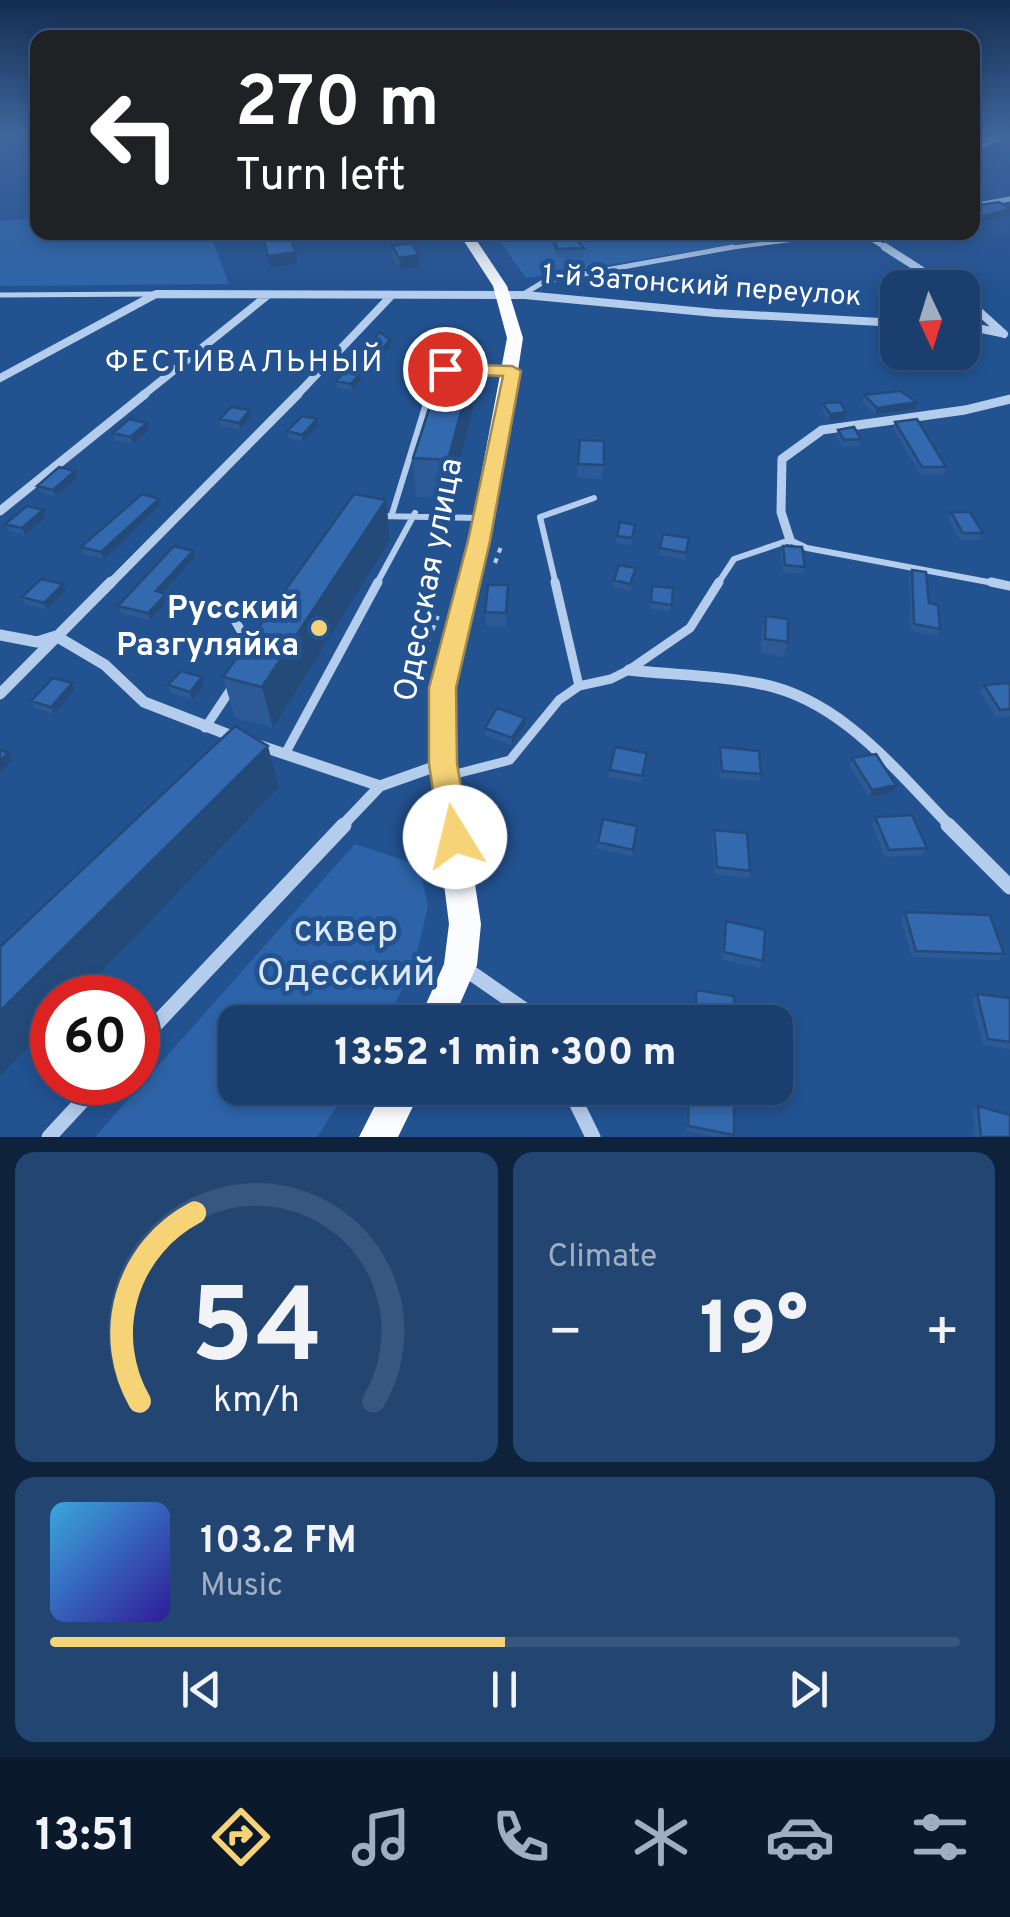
<!DOCTYPE html>
<meta charset="utf-8">
<style>
:root{--surface:#1a3e6d;--page:#234572;--text:#f1f3f6;--muted:#9faec2;--line:#385780;--accent:#f7d377}
body{margin:0;font-family:Overpass,sans-serif;background:var(--page);color:var(--text);height:100vh;display:flex;flex-direction:column;font-size:38px;white-space:nowrap}
*{box-sizing:border-box;margin:0}
p{font-size:32px;color:var(--muted)}
.icon{flex:none;width:55px;height:55px;fill:none;stroke:currentColor;stroke-width:2;stroke-linecap:round;stroke-linejoin:round}
.map{position:relative;height:1137px;overflow:hidden}
.drawer{display:flex;flex-direction:column;gap:15px;padding:15px;background:#0e223c;flex:1}
.drawer>*{flex:none}
.hud{position:absolute;left:30px;top:30px;width:950px;height:210px;border-radius:20px;box-shadow:0 5px 15px #0003,0 0 0 2px var(--line);background:#202124;color:#fff;overflow:hidden}
.needle{width:65px;rotate:176deg}
.buttons{position:absolute;left:880px;top:270px;display:grid;gap:20px}
.buttons a{display:grid;place-items:center;width:100px;height:100px;border-radius:20px;background:var(--surface);box-shadow:0 5px 15px #0003,0 0 0 2px var(--line);font-size:50px}
.speed{position:absolute;left:30px;top:975px;display:flex;gap:20px;font-size:50px;font-weight:700;text-align:center}
.speed>*{display:grid;place-content:center;width:130px;height:130px;border-radius:50%;background:var(--surface);box-shadow:0 5px 15px #0003,0 0 0 2px var(--line);line-height:1}
.speed .limit{border:15px solid #d22;background:#fff;color:#111}
.pin{position:absolute;display:grid;place-items:center;width:85px;height:85px;color:#fff;margin:-42px;border:5px solid #fff;border-radius:50%;box-shadow:0 2px 10px #0007}
.me{position:absolute;width:110px;margin:-55px;rotate:351deg;stroke-linejoin:round;filter:drop-shadow(0 0 8px #0008)}
.turn{display:flex;align-items:center;gap:35px;height:210px;padding:0 40px;font-size:45px}
.turn .icon{width:130px;height:130px;stroke-width:2.5}
.turn b{display:block;font-size:70px;line-height:85px}
.big{font-size:75px;font-weight:800;line-height:1.1}
.drawer .widget{flex:1;display:flex;flex-direction:column;justify-content:center;gap:15px;min-width:0;padding:0 35px;border-radius:20px;background:var(--page)}
.drawer .dial{align-items:center;gap:0}
.dial svg{height:260px;overflow:visible;fill:none;stroke:var(--line);stroke-width:7;stroke-linecap:round;text-anchor:middle}
.dial text{fill:var(--text);stroke:none}
.song{display:flex;align-items:center;gap:30px}
.cover{width:120px;height:120px;border-radius:15px;background:linear-gradient(135deg,hsl(200 70% 55%),hsl(250 70% 35%))}
.played{height:10px;border-radius:5px;background:linear-gradient(90deg,var(--accent) 50%,var(--line) 50%)}
.keys{display:flex;justify-content:space-around;direction:ltr}
.heat{display:flex;justify-content:space-between;align-items:center;font-size:55px;direction:ltr}
.drawer .tiles{flex:1;display:grid;gap:15px;grid-template-columns:1fr 1fr}
.widget:last-child{grid-column:span 2}
.trip{position:absolute;left:218px;top:1005px;width:575px;height:100px;border-radius:20px;background:var(--surface);box-shadow:0 5px 15px #0003,0 0 0 2px var(--line);font-weight:800;line-height:100px;text-align:center}
.tabs{display:flex;height:160px;justify-content:space-around;align-items:center;background:#0a192c;color:var(--muted)}
.tabs .icon{width:70px;height:70px}
.tabs .selected{color:var(--accent)}
.tabs b{font-size:45px;color:var(--text)}
.map>svg:first-child{display:block}
.green{fill:#2d64a9}
.lines{fill:none;stroke-linecap:round;stroke-linejoin:round}
.path{stroke:#b4cdec;stroke-width:4;stroke-dasharray:5 6;stroke-linecap:butt}
.lane-far3{stroke:#b4cdec;stroke-width:4}
.lane-far2{stroke:#b4cdec;stroke-width:5}
.lane-far1{stroke:#b4cdec;stroke-width:6}
.lane{stroke:#b4cdec;stroke-width:9}
.street-far4{stroke:#b4cdec;stroke-width:5}
.street-far3{stroke:#b4cdec;stroke-width:8}
.street-far2{stroke:#b4cdec;stroke-width:9}
.street-far1{stroke:#b4cdec;stroke-width:11}
.street{stroke:#b4cdec;stroke-width:15}
.primary{fill:#fafcff;fill-rule:evenodd}
.wall{fill:#2c5a96}
.shaded-wall{fill:#244a7a}
.building{fill:#3369ae;stroke:#244a7a;stroke-width:2.5}
.route{fill:#f7d377;stroke:#a1894d;stroke-width:2.5}
.poi-dot{fill:#f7d377;stroke:#235291;stroke-width:4}
.labels{text-anchor:middle;dominant-baseline:central;stroke-width:10;stroke-linejoin:round;paint-order:stroke}
.far-street-label{font-size:28px;fill:#fff;stroke:#235291}
.far-neighbourhood-label{font-size:30px;letter-spacing:2.5px;fill:#fff;stroke:#235291}
.street-label{font-size:32px;fill:#fff;stroke:#235291}
.poi-label{font-size:32px;font-weight:bold;fill:#fff;stroke:#235291;text-anchor:end}
.near-park-label{font-size:38px;fill:#dae8f9;stroke:#235291}
</style>
<div class="map">
<svg width="1010" height="1137" viewBox="0 0 1010 1137">
<rect width="100%" height="100%" fill="#235291"/>
<!-- green -->
<path class="green" d="M37,218L38,232L238,233L211,236L229,284L0,286V221Z
M494,233H803L526,278Z
M355,844L419,865L428,906L415,960L387,1022H235V1088H349L317,1137H95Z"/>
<g class="lines">
<!-- path -->
<path class="path" d="M495,563L502,544
M412,681L438,616"/>
<!-- lane-far3 -->
<path class="lane-far3" d="M972,138L999,140
M972,151L1009,134
M713,250L854,232"/>
<!-- lane-far2 -->
<path class="lane-far2" d="M0,295L156,294
M522,295L545,281L733,247
M472,370L508,371
M429,396L436,373L448,369"/>
<!-- lane-far1 -->
<path class="lane-far1" d="M392,514L429,394
M378,516L479,518
M376,585L415,513
M556,585L540,517L594,498
M717,585L734,559L790,540L807,548L1004,585"/>
<!-- lane -->
<path class="lane" d="M555,582L579,686
M991,582L1010,586
M233,617L251,648
M205,728L233,686
M285,754L378,582
M452,775L510,760L559,700L579,686L611,679L629,670L690,628L719,582"/>
<!-- street-far4 -->
<path class="street-far4" d="M972,206L1010,199
M861,232L889,250"/>
<!-- street-far3 -->
<path class="street-far3" d="M885,247L949,288
M962,296L1004,334
M962,325L1001,333
M0,378L156,294L525,295L715,313L898,323
M142,396L268,295
M296,396L390,297"/>
<!-- street-far2 -->
<path class="street-far2" d="M0,511L145,394
M790,540L781,512L782,459L822,430L965,410L1010,399
M109,585L298,394"/>
<!-- street-far1 -->
<path class="street-far1" d="M0,635L37,642L56,636L105,665L144,702L237,738
M629,670C672,675 718,675 761,684C842,700 896,771 951,827
M0,694L111,582
M258,745L380,786
M341,827L380,786L442,764"/>
<!-- street -->
<path class="street" d="M948,825L1010,887
M464,968L526,1011L534,1022
M138,1043L344,825
M569,1088L593,1137
M49,1137L100,1082"/>
<!-- primary -->
<path class="primary" d="M458,232H471L507,286L523,338L495,518L456,688L457,764L481,924L477,965L452,1022H418L444,964L449,924L429,764L430,688L473,518L507,338L493,286Z
M384,1088H422L398,1137H359Z"/>
</g>
<!-- wall -->
<path class="wall" d="M549,232H569L584,248L583,257L557,258Z
M392,246L419,255L420,267L400,269L393,257Z
M887,291H898V310L885,297Z
M390,340L391,346L367,375L361,374L362,378L352,390L337,388L336,381L352,371L351,366Z
M480,341L481,377L450,499L416,497L413,458Z
M864,395L917,402L915,409L875,414L862,402Z
M823,403L844,419L828,421L822,409Z
M251,417L240,429L221,426L220,419Z
M317,419L318,426L303,441L288,438L287,431Z
M895,422L946,467L944,474H920L893,428Z
M149,430L133,444L115,440L113,433Z
M838,430L861,439L859,446H842L836,436Z
M580,440L604,465L602,479L577,477Z
M75,471L78,478L56,496L40,492L37,486Z
M159,499L161,505L104,559L84,554L81,547Z
M386,500L390,540L273,728L235,718L223,677Z
M951,512L983,533L980,540H960L948,519Z
M46,517L25,535L9,531L5,524Z
M634,531L631,545L616,543L617,536Z
M663,534L689,538L685,560L659,555Z
M783,546L805,567L803,574L783,572L781,553Z
M195,558L163,593L166,594L168,601L150,620L121,613L118,606Z
M636,568L630,591L613,587L614,580Z
M912,570L929,603L940,629L937,636L911,631L909,577Z
M63,584L66,591L47,610L25,604L22,597Z
M508,585L506,627L486,626L485,612Z
M652,586L673,588L670,612L650,609Z
M766,616L788,642L784,657L761,653L762,630Z
M202,677L204,685L192,700L171,693L168,685Z
M72,683L75,690L54,714L35,708L31,701Z
M984,685H1010V716L996,717L980,692Z
M525,725L512,745L485,735V728Z
M615,747L647,753L641,783L609,777Z
M720,747L761,774L759,781L720,778L719,754Z
M852,758L893,792L869,797L849,765Z
M875,817L927,848L923,855L885,857L872,824Z
M603,819L637,826L632,856L597,849Z
M714,830L750,871L748,878L715,874L712,837Z
M905,912L1004,954L999,960L912,957L901,919Z
M726,921L763,961L760,968L722,959L724,927Z
M696,990L735,1022H694L695,996Z
M977,994L1010,998V1049L983,1045L972,1000Z
M687,1088H734L733,1137H714L686,1131Z
M978,1106L1010,1137H975L973,1111Z"/>
<!-- shaded-wall -->
<path class="shaded-wall" d="M1010,209V214L972,224V219Z
M296,252L297,264L270,267L268,256Z
M419,255L420,267L400,269L399,258Z
M390,340L391,346L367,375L366,368Z
M480,341L481,377L450,499L448,460Z
M361,372L362,378L352,390L351,384Z
M917,402L915,409L875,414L877,408Z
M250,410L251,417L240,429L239,423Z
M846,412L844,419L828,421L830,414Z
M317,419L318,426L303,441L302,435Z
M147,423L149,430L133,444L130,437Z
M75,471L78,478L56,496L53,490Z
M159,499L161,505L104,559L101,552Z
M386,500L390,540L273,728L262,687Z
M43,510L46,517L25,535L22,528Z
M193,551L195,558L158,598L156,591Z
M63,584L66,591L47,610L44,603Z
M166,594L168,601L150,620L148,613Z
M202,677L204,685L192,700L190,692Z
M72,683L75,690L54,714L51,707Z
M525,718V725L512,745V738Z
M268,746L279,787L76,998H52V1022L0,1076V1011Z
M8,753L12,760L0,773V761Z
M896,785L893,792L869,797L872,790Z"/>
<!-- building -->
<path class="building" d="M999,202L1010,208V209L972,219V206Z
M552,232H569L584,248L557,249Z
M290,237L296,252L268,256L264,240Z
M412,243L419,255L399,258L392,246Z
M887,291H898V302Z
M380,332L390,340L366,368L351,366Z
M452,339L480,341L448,460L413,458Z
M346,370L361,372L351,384L336,381Z
M900,391L917,402L877,408L864,395Z
M840,402L846,412L830,414L823,403Z
M231,407L250,410L239,423L220,419Z
M302,416L317,419L302,435L287,431Z
M129,419L147,423L130,437L113,433Z
M917,419L946,467H922L895,422Z
M854,427L861,439L844,440L838,430Z
M580,440L604,441V465L578,464Z
M59,467L75,471L53,490L37,486Z
M142,494L159,499L101,552L81,547Z
M354,494L386,500L262,687L223,677Z
M27,506L43,510L22,528L5,524Z
M951,512H970L983,533H963Z
M620,522L635,525L632,538L617,536Z
M663,534L689,538L686,553L660,548Z
M174,546L193,551L156,591L166,594L148,613L118,606Z
M783,546L802,547L805,567L785,565Z
M619,565L636,568L630,584L614,580Z
M912,570L926,572L929,603L938,605L940,629L914,624Z
M41,579L63,584L44,603L22,597Z
M488,585H508L506,613L485,612Z
M652,586L673,588L672,605L651,602Z
M766,616L788,619V642L765,639Z
M181,671L202,677L190,692L168,685Z
M53,678L72,683L51,707L31,701Z
M1009,683L1010,685V709L1000,710L984,685Z
M497,708L525,718L512,738L485,728Z
M235,726L268,746L0,1011V947Z
M615,747L647,753L642,776L610,770Z
M720,747L759,751L761,774L722,771Z
M0,750L8,753L0,761Z
M876,754L896,785L872,790L852,758Z
M912,815L927,848L889,850L875,817Z
M603,819L637,826L633,850L598,842Z
M714,830L747,833L750,871L717,867Z
M905,912L990,915L1004,954L916,951Z
M726,921L765,930L763,961L724,952Z
M696,990L734,996L735,1022H696Z
M977,994L1010,998V1042L988,1039Z
M689,1088H734V1135L688,1126Z
M978,1106L1010,1115V1137H981Z"/>
<!-- sky -->
<linearGradient id="sky" x2="0" y2="1"><stop stop-color="#132d50"/><stop offset="0.46" stop-color="#3f669d"/><stop offset="1" stop-color="#3f669d" stop-opacity="0"/></linearGradient>
<rect width="1010" height="293" fill="url(#sky)"/>
<!-- route -->
<path class="route" d="M445,364L512,366L521,371L490,541L456,688L457,764L470,837L465,846L455,850L444,846L440,837L429,764V688L468,541L503,376L439,373V365Z"/>
<!-- markers -->
<circle class="poi-dot" cx="319" cy="628" r="10"/>
<g class="labels">
<!-- far-street labels -->
<g class="far-street-label">
<text transform="translate(702 287) rotate(4)">1-й Затонский переулок</text>
</g>
<!-- far-neighbourhood labels -->
<g class="far-neighbourhood-label">
<text x="245" y="363">ФЕСТИВАЛЬНЫЙ</text>
</g>
<!-- street labels -->
<g class="street-label">
<text transform="translate(430 580) rotate(-79)">Одесская улица</text>
</g>
<!-- poi labels -->
<g class="poi-label">
<text x="299" y="610">Русский<tspan x="299" dy="37">Разгуляйка</tspan></text>
</g>
<!-- near-park labels -->
<g class="near-park-label">
<text x="346" y="931">сквер<tspan x="346" dy="44">Одесский</tspan></text>
</g>
</g>
</svg>
<div class="buttons">
<a><svg class="needle" viewBox="-14 -14 28 28"><path d="M0-13l5 13h-10z" fill="#e53935"/><path d="M0 13l5-13h-10z" fill="#9faec2"/></svg></a>
</div>
<div class="speed"><div class="limit">60</div></div>
<div class="pin" style="left:445px;top:369px;background:#d93025"><svg class="icon" aria-label="arrive" viewBox="0 0 24 24"><path d="M6 21V4h12l-3 4 3 4H6"/></svg></div>
<svg class="me" style="left:455px;top:837px" viewBox="-20 -20 40 40"><circle r="19" fill="#fff"/><path d="M0-13L10 11 0 6-10 11z" fill="#f7d377"/></svg>
<div class="trip">13:52 · 1 min · 300 m</div>
<div class="hud">
<div class="turn"><svg class="icon" aria-label="left" viewBox="0 0 24 24"><path d="M17 20v-9H6M10 6l-5 5 5 5"/></svg><div><b>270 m</b>Turn left</div></div>
</div>
</div>
<section class="drawer">
<div class="tiles">
<div class="widget dial"><svg viewBox="0 0 100 80">
<path d="M14 69A42 42 0 1 1 86 69"/>
<path d="M14 69A42 42 0 0 1 31 11" stroke="#f7d377"/>
<text x="50" y="56" font-size="32" font-weight="700">54</text>
<text x="50" y="72" font-size="11">km/h</text>
</svg></div>
<div class="widget"><p>Climate</p>
<div class="heat"><a>−</a><b class="big">19°</b><a>+</a></div>
</div>
<div class="widget">
<div class="song"><i class="cover"></i><div><b>103.2 FM</b><p>Music</p></div></div>
<div class="played"></div>
<div class="keys"><svg class="icon" aria-label="previous" viewBox="0 0 24 24"><path d="M18 5L8 12l10 7zM5 5v14"/></svg><svg class="icon" aria-label="pause" viewBox="0 0 24 24"><path d="M8 5v14M16 5v14"/></svg><svg class="icon" aria-label="next" viewBox="0 0 24 24"><path d="M6 5l10 7-10 7zM19 5v14"/></svg></div>
</div>
</div>
</section>
<nav class="tabs">
<b>13:51</b>
<svg class="icon selected" aria-label="directions" viewBox="0 0 24 24"><path d="M12 3l9 9-9 9-9-9zM9 14v-3h6M13 9l2 2-2 2"/></svg>
<svg class="icon" aria-label="music" viewBox="0 0 24 24"><path d="M9 18V5l10-2v13"/><circle cx="6" cy="18" r="3"/><circle cx="16" cy="16" r="3"/></svg>
<svg class="icon" aria-label="phone" viewBox="0 0 24 24"><path d="M5 4h4l2 5-3 2q2 4 5 5l2-3 5 2v4C11 20 4 13 5 4z"/></svg>
<svg class="icon" aria-label="climate" viewBox="0 0 24 24"><path d="M12 3v18M4 7l16 10M4 17L20 7"/></svg>
<svg class="icon" aria-label="car" viewBox="0 0 24 24"><path d="M5 17H2v-5l4-1 3-4h7l3 4 3 1v5h-3M9 17h6M6 11h13"/><circle cx="7" cy="17" r="2"/><circle cx="17" cy="17" r="2"/></svg>
<svg class="icon" aria-label="filters" viewBox="0 0 24 24"><path d="M4 7h16M4 17h16"/><circle cx="9" cy="7" r="2"/><circle cx="15" cy="17" r="2"/></svg>
</nav>
